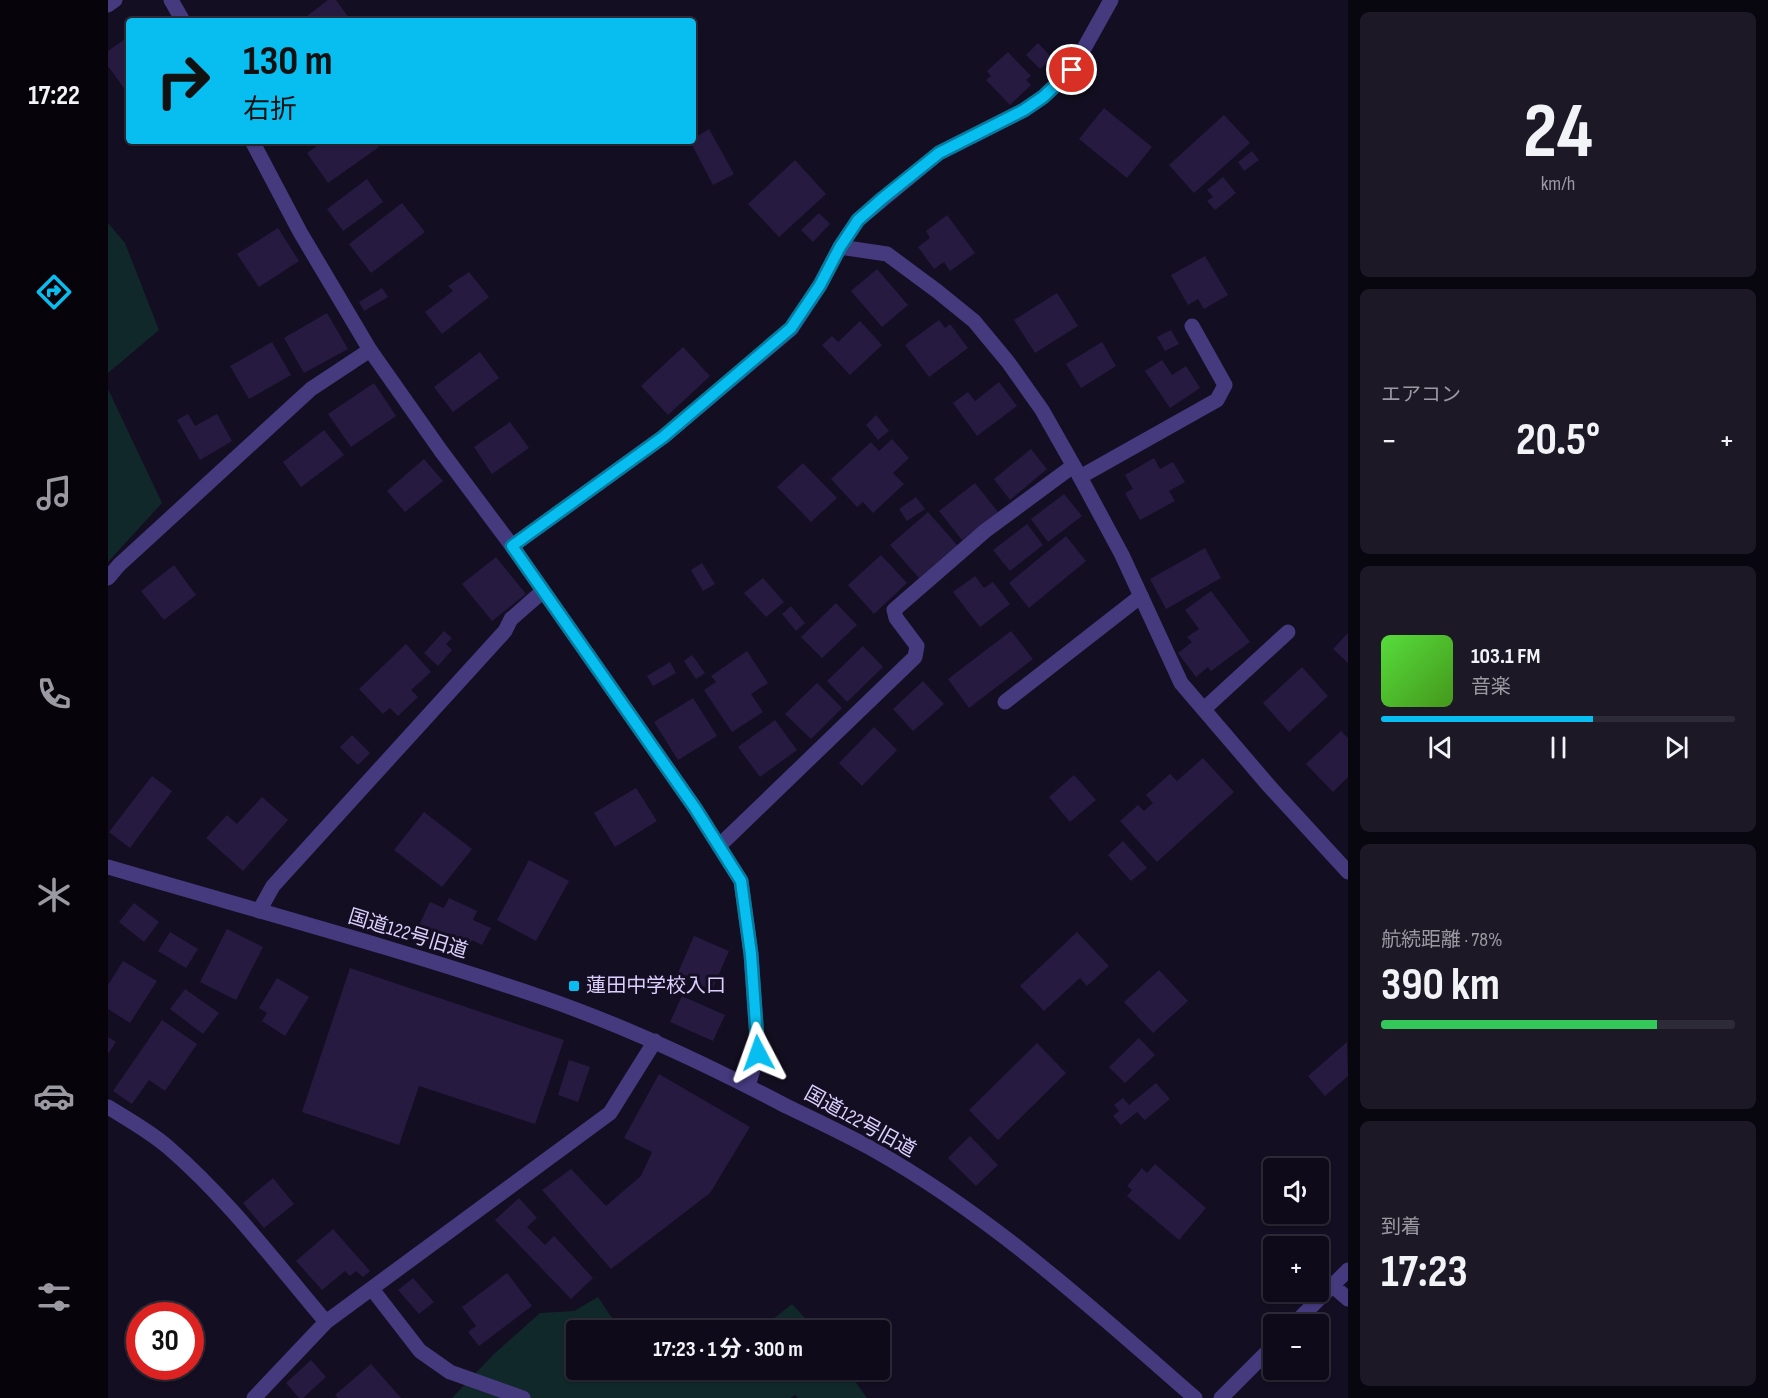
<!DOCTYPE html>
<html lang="ja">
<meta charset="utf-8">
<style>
:root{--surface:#0e0a19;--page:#1c1826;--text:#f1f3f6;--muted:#9b9aa2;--line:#2e2b38;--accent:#08bef1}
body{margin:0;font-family:"Sofia Sans Condensed","Noto Sans JP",sans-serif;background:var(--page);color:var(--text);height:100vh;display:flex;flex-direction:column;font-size:22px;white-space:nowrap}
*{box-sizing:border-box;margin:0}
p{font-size:20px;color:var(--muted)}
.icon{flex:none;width:33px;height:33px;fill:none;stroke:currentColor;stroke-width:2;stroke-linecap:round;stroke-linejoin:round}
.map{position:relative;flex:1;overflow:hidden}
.sheet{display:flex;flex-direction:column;gap:12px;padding:12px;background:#08060e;width:420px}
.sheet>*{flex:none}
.hud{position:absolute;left:18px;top:18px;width:570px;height:126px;border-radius:6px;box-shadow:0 2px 4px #0004,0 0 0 2px var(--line);background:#08bef1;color:#111;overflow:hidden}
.fabs{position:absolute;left:1155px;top:1158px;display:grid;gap:12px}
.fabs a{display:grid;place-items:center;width:66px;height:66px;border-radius:6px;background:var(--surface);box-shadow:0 2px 4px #0004,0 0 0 2px var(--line);font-size:30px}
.speed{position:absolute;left:18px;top:1302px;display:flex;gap:12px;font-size:30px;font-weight:700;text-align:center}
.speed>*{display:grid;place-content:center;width:78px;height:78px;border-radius:50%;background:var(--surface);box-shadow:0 2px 4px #0004,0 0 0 2px var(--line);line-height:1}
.speed .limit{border:9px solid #d22;background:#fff;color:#111}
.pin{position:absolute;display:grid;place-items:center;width:51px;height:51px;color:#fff;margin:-26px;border:3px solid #fff;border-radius:50%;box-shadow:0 2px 6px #0007}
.me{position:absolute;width:66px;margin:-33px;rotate:356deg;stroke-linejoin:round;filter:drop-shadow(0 0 4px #0008)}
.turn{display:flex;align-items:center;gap:21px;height:126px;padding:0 18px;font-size:27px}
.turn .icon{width:78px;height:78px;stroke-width:2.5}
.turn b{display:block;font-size:42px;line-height:51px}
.big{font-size:45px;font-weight:700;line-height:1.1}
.sheet .card{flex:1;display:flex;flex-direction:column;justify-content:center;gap:9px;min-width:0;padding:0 21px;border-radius:9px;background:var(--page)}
.sheet .dial{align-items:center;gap:0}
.dial b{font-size:78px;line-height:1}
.song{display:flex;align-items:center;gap:18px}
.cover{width:72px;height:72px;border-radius:9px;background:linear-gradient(135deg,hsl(110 70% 55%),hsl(100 70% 35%))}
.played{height:6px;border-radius:3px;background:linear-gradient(90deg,var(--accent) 60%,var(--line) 60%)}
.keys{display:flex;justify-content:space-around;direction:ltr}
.heat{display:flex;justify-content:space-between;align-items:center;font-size:33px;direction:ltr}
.charge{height:9px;border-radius:4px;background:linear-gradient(90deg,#34c759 78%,var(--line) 0)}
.trip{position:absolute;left:458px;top:1320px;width:324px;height:60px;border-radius:6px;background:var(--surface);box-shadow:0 2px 4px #0004,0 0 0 2px var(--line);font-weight:700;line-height:60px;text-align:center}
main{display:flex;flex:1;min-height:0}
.tabs{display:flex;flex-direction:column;width:108px;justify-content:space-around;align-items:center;background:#06040a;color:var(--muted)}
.tabs .icon{width:42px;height:42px}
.tabs .current{color:var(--accent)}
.tabs b{font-size:27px;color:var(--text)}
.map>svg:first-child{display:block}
.green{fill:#11282a}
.building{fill:#271a41}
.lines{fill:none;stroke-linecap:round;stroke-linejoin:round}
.service{stroke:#453a7e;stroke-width:15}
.minor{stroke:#453a7e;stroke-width:15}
.tertiary{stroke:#453a7e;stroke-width:15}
.route-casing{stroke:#057c9d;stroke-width:15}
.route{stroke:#08bef1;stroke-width:10}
.poi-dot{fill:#08bef1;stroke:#130e21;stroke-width:2}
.labels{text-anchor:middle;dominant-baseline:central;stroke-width:6;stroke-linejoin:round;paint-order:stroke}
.street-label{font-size:20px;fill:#dacffd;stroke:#130e21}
.poi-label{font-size:20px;fill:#dacffd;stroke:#130e21;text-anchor:start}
</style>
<main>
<nav class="tabs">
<b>17:22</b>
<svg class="icon current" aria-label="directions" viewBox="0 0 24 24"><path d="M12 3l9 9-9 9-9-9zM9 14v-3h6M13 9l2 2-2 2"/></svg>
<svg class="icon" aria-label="music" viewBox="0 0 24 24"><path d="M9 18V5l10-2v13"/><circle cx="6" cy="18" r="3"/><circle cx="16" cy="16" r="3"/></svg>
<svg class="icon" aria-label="phone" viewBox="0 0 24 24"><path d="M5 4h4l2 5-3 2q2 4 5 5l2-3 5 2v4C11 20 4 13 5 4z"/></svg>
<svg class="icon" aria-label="climate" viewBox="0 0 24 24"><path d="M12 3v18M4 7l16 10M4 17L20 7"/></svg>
<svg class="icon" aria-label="car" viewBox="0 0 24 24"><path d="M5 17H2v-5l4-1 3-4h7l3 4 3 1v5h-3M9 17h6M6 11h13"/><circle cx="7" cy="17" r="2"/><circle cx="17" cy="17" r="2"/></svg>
<svg class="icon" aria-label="filters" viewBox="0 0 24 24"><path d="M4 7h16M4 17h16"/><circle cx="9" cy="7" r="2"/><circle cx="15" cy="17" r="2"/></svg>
</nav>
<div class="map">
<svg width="1240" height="1398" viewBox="0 0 1240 1398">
<rect width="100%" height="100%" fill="#130e21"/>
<!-- green -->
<path class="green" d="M0,223L17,243L51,330L0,373Z
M0,389L54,503L0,562Z
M490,1297L512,1330H468V1370H739L759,1398H690L687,1395L682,1398H344L386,1354L432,1313L466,1311Z
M684,1304L708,1330H651Z"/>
<!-- building -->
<path class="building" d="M220,0H228L243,21H196L195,19Z
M21,36V88L18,91L0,66V51Z
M930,43L944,58L932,69L918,55Z
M900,52L923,76L918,80L923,85L902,105L878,80L883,76L879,71Z
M996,108L1044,147L1019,178L971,139Z
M1116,115L1142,143L1086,193L1061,165Z
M601,129L626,174L605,185L582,141H585V139Z
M216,141H267L271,147L220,183L199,153Z
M1144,151L1151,160L1136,171L1130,162Z
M687,160L718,194L671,237L640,204Z
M1115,177L1128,193L1107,210L1099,201L1105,197L1099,190Z
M259,179L275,202L235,231L219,209Z
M294,203L317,232L263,273L241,244Z
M711,213L722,224L705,242L693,230Z
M839,215L867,253L842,271L836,262L826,269L810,247L822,238L818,231Z
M170,228L191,261L151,287L129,254Z
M1097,256L1120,295L1096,309L1090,299L1080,305L1063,275Z
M769,269L800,305L774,327L743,291Z
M361,272L381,297L334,334L317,312L345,291L340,286Z
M274,288L280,297L256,311L251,302Z
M949,293L970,326L927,353L906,320Z
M219,313L240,349L196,373L176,338Z
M831,320L837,328L842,324L860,348L821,377L797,345Z
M752,321L774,345L742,375L714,345L724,336L730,342Z
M1063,330L1071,344L1057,351L1049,337Z
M164,342L183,375L141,399L122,366Z
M994,342L1008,366L973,388L958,364Z
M575,347L602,376L560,415L533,386Z
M372,352L391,378L345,412L326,387Z
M1054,360L1064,375L1078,366L1092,388L1062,408L1037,371Z
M891,382L909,406L869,436L845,403L860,392L867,401Z
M266,383L288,416L243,447L220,414Z
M80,414L87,426L109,414L124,441L92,460L69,420Z
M768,415L781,431L770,440L758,425Z
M402,422L421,448L384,474L366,447Z
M216,430L236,455L193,487L175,462Z
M784,439L801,458L785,473L796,484L765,513L755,502L749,507L723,479L763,442L771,451Z
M923,449L939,469L902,500L886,479Z
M1046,458L1052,469L1065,462L1077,482L1061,491L1067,501L1032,520L1017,493L1025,489L1017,475Z
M316,459L335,481L297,512L279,491Z
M695,463L729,498L703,522L669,487Z
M867,483L890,512L854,540L831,511Z
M956,494L974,516L940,542L923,519Z
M808,497L817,509L799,521L791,509Z
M820,512L849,545L811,578L782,545Z
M919,524L935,545L902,571L885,550Z
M958,536L978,561L921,608L901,583Z
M1097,548L1113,578L1058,609L1042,579Z
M773,555L799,583L766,614L740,585Z
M388,557L418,594L384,621L354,584Z
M594,563L607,584L595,591L583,570Z
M66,565L88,595L56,620L33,591Z
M867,576L876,588L885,582L902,604L872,627L845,592Z
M655,578L676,602L658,617L636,593Z
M1103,591L1142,642L1103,671L1100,667L1088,677L1070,653L1084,642L1079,637L1091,629L1077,610Z
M728,603L749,625L714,658L693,637Z
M683,606L697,623L688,631L674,614Z
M336,631L344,638L338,644L344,650L330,666L316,653Z
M903,631L925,659L861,708L840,679Z
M1240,633V663L1225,649Z
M298,644L323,672L303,690L310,697L290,716L282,708L275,714L251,689Z
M755,646L775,667L739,702L719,681Z
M639,651L660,683L643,694L655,712L624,732L596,690L608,682L603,676Z
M584,655L597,673L588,679L576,661Z
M562,662L568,673L545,686L539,676Z
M1194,667L1220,696L1181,732L1155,703Z
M815,681L836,704L805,731L785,709Z
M709,683L734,708L703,739L677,714Z
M585,698L609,736L570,760L546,722Z
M667,720L689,750L652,777L630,747Z
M766,727L789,750L754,786L731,763Z
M1233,731L1240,738V777L1225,792L1198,764Z
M244,735L262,753L250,765L232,747Z
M1095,758L1126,792L1049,862L1012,821L1030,805L1036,811L1045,803L1038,795L1062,774L1069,781Z
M966,775L988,800L962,822L941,797Z
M44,776L64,791L22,848L1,832Z
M528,788L549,821L507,847L486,813Z
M154,797L180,820L135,871L98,838L119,815L129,824Z
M316,812L364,849L334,887L286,850Z
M1015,841L1039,868L1023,881L1000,855Z
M421,860L461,881L428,941L389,920Z
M341,898L369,911L365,920L383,928L374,945L364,940L360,948L311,925L322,902L336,908Z
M26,903L51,922L36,942L11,922Z
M119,929L155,947L128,1000L92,982Z
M62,932L90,949L78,968L50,951Z
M969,932L1001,966L979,986L972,978L936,1011L912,986Z
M586,936L621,951L604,990L569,975Z
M15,961L49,981L22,1023L0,1009V985Z
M242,968L456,1040L427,1124L311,1086L291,1145L194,1112Z
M1051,970L1080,1001L1045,1033L1016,1002Z
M169,978L201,997L177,1036L154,1021L159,1013L151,1008Z
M77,989L111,1013L95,1034L62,1009Z
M574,996L617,1015L605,1041L562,1022Z
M54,1020L89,1044L57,1091L41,1080L24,1104L5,1091Z
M0,1037L8,1042L0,1054Z
M1031,1038L1047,1055L1017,1083L1001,1067Z
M1239,1042L1240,1076L1217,1096L1200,1076Z
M929,1043L958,1073L890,1140L861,1110Z
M461,1060L482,1067L470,1102L450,1095Z
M551,1074L642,1127L602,1193L503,1269L434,1190L463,1169L498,1206L533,1176L544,1152L516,1138Z
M1048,1083L1062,1099L1037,1120L1029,1112L1013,1125L1005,1116L1011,1111L1006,1105L1015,1098L1021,1105Z
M862,1136L890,1165L868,1186L840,1158Z
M1047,1164L1098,1208L1071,1240L1019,1196L1024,1190L1019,1186L1034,1168L1039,1173Z
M165,1178L186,1204L156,1228L135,1203Z
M411,1198L429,1218L419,1227L437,1245L446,1236L485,1278L463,1299L387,1220Z
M225,1229L262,1271L255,1277L248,1271L242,1276L237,1271L214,1290L188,1261Z
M399,1273L424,1306L371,1346L360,1332L368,1326L354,1307Z
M305,1278L326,1302L311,1314L290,1290Z
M203,1360L218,1377L195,1398H191L178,1383Z
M263,1364L293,1398H230L227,1395Z"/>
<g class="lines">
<!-- service -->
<path class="service" d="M972,477L1109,400L1117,385L1084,326
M897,702L1033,596
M1096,709L1180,632
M611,846L807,657L809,646L788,618L786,610L877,531L965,466
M151,911L165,886L397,631L403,619L435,591
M264,1289L312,1351L342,1372L415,1398"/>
<!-- minor -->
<path class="minor" d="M63,0L75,21
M0,5L7,0
M144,141L192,232L262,350L333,451L404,546L587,808L633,881L643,954L650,1053L640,1086
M732,247L779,254L829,291L866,321L900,362L934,410L972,477L1014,555L1073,683L1162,787L1240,872
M404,546L555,437L683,329L712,285L732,247L750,220L831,153L916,110L935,97L964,70L1003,0
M0,578L11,565L203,389L262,350
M0,1107C21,1120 43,1132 61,1148C120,1199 168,1263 218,1322
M1225,1286L1240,1299
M1186,1324L1240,1270
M146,1398L218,1322L502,1113L547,1041
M1113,1398L1166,1345"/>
<!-- tertiary -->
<path class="tertiary" d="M0,867C146,910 293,949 436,998C520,1027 600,1065 678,1106C707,1120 737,1134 766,1150C885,1217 985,1309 1087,1398"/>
</g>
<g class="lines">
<defs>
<path id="route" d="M650,1053L643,954L633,881L587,808L404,546L555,437L683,328L712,285L732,247L750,220L775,198L831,153L916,110L935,97L964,70"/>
</defs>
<!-- route casing -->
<use href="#route" class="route-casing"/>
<!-- route -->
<use href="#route" class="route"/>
</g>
<!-- markers -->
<rect class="poi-dot" x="460" y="980" width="12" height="12" rx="3"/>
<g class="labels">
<!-- street labels -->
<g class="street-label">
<text transform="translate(300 934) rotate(17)">国道122号旧道</text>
<text transform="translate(752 1122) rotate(29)">国道122号旧道</text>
</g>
<!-- poi labels -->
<g class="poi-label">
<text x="478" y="986">蓮田中学校入口</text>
</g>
</g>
</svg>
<div class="fabs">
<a><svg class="icon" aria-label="sound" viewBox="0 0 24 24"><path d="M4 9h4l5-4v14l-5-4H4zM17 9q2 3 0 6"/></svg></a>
<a>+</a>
<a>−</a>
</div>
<div class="speed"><div class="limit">30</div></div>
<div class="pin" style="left:964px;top:70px;background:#d93025"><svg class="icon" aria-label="arrive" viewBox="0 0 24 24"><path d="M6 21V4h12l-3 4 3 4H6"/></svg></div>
<svg class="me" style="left:650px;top:1053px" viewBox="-20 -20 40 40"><path d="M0-17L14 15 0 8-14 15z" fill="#08bef1" stroke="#fff" stroke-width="4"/></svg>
<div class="trip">17:23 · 1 分 · 300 m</div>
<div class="hud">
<div class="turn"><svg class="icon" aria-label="right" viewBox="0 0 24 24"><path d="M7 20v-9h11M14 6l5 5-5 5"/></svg><div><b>130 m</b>右折</div></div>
</div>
</div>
<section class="sheet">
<div class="card dial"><b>24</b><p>km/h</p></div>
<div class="card"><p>エアコン</p>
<div class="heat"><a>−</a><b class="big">20.5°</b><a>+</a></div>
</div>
<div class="card">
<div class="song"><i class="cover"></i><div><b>103.1 FM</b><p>音楽</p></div></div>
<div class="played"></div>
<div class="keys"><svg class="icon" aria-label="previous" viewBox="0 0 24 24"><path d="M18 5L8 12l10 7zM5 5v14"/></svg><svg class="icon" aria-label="pause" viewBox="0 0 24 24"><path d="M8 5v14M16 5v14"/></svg><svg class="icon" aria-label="next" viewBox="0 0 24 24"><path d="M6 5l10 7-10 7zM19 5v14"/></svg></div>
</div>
<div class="card"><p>航続距離 · 78%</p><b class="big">390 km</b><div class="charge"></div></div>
<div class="card"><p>到着</p><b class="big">17:23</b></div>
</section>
</main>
